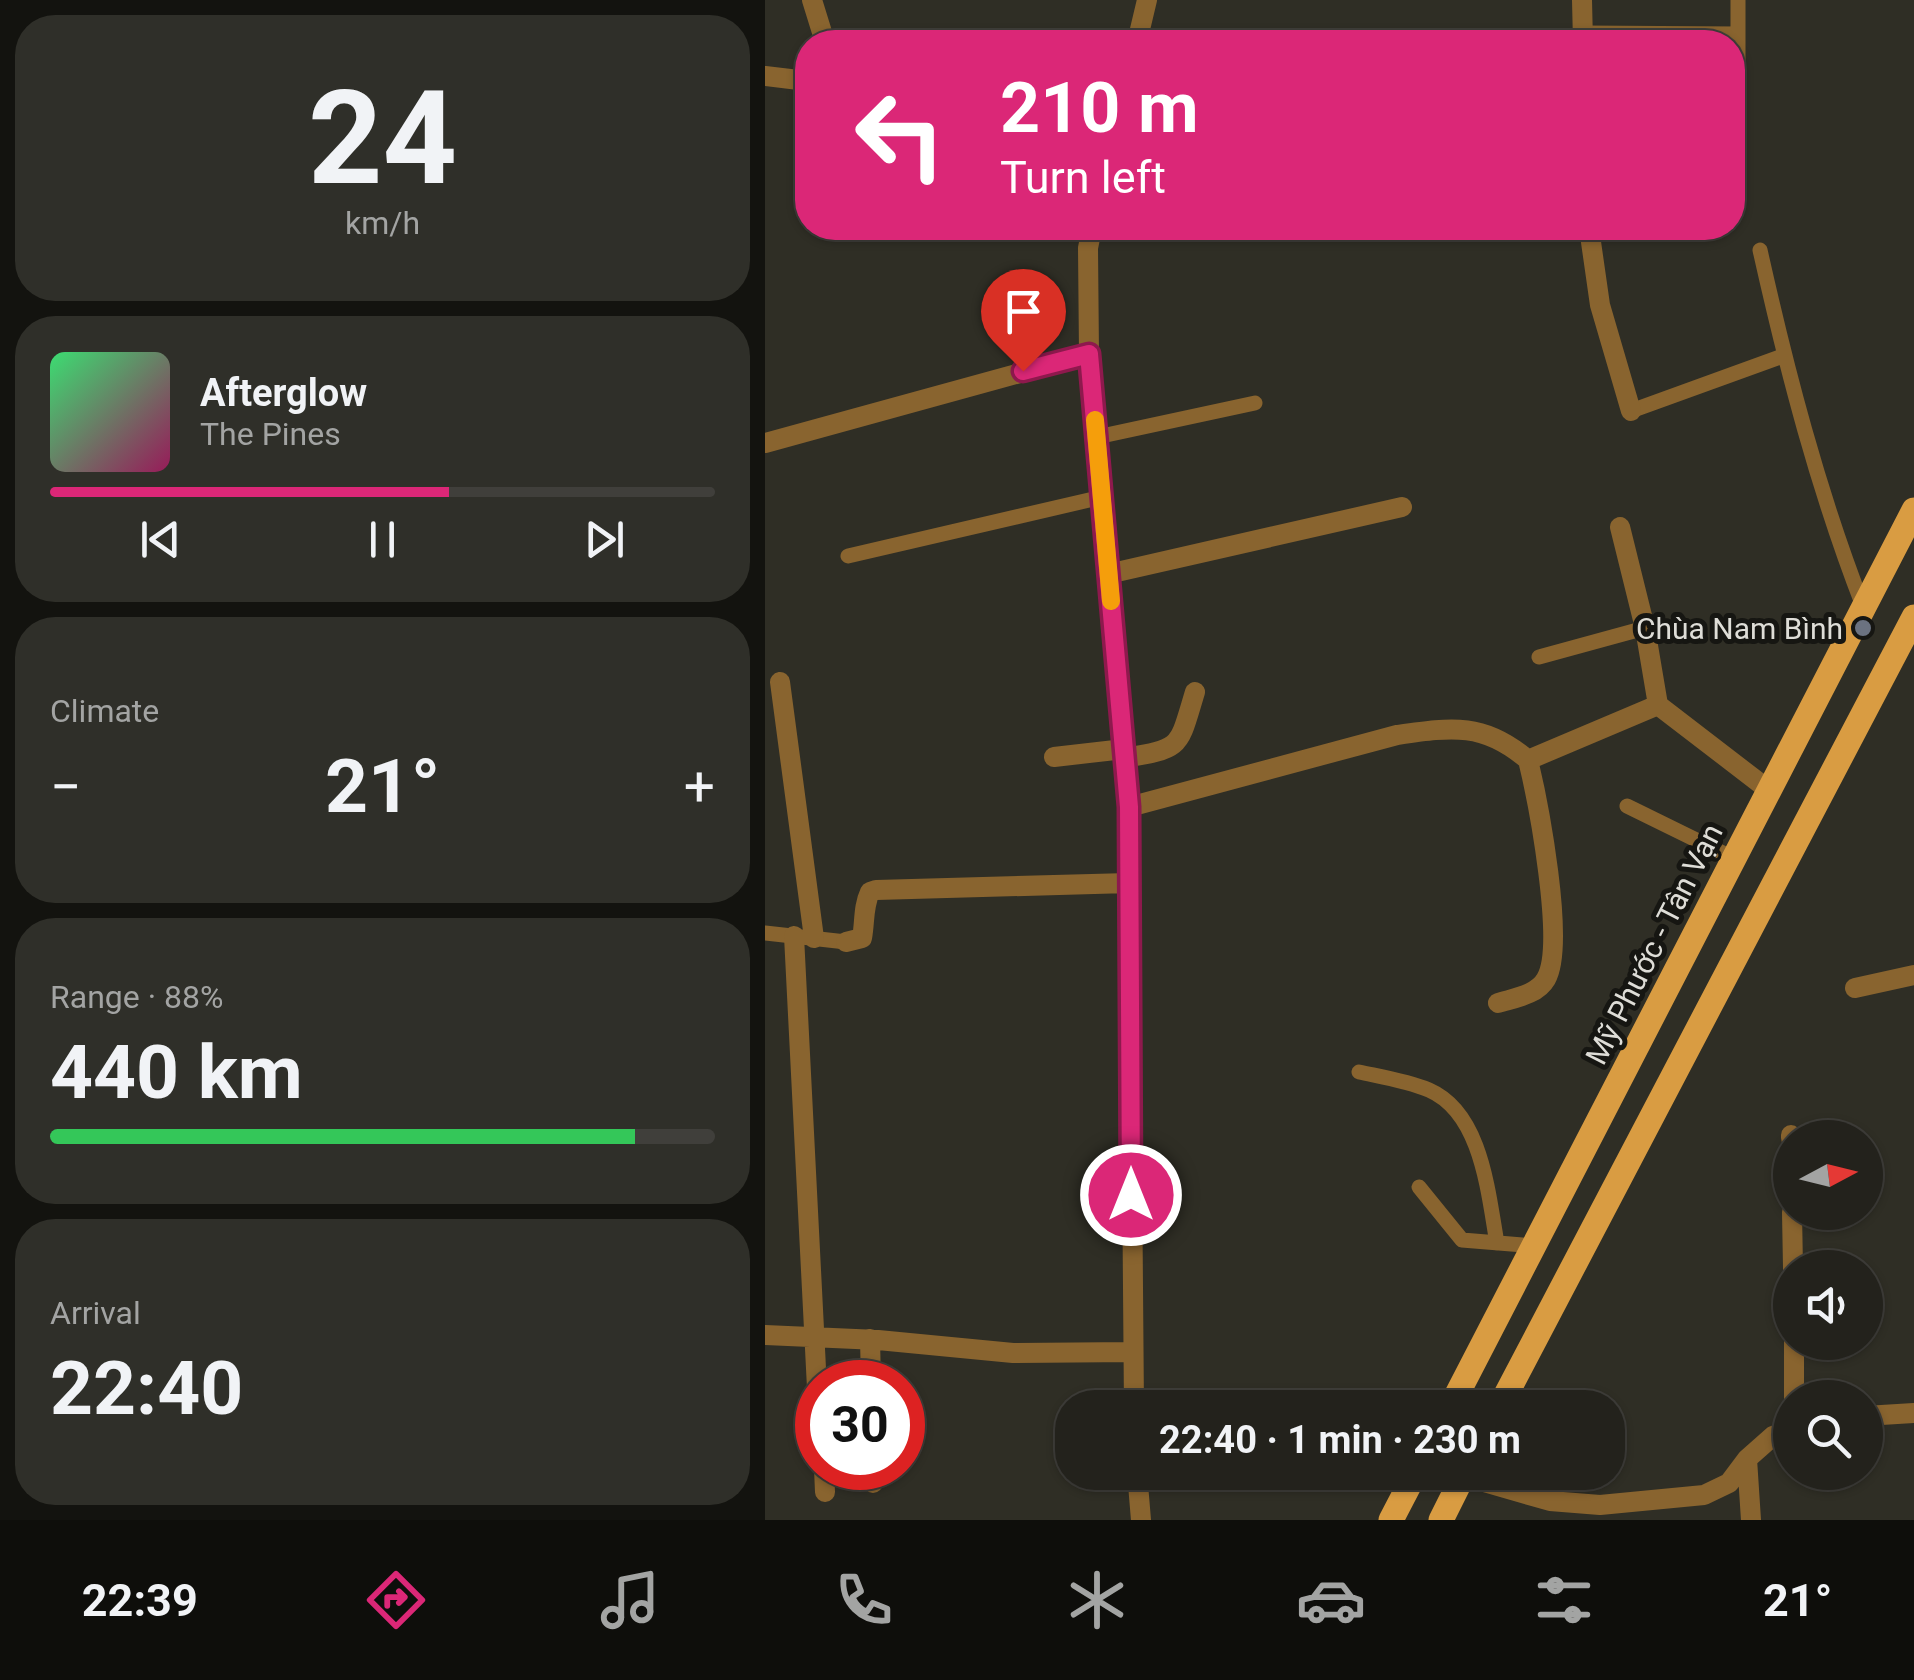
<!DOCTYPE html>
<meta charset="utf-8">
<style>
:root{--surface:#23221c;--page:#2f2f29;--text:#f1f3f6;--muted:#a3a4a3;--line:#403f3b;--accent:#db2777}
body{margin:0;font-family:Roboto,sans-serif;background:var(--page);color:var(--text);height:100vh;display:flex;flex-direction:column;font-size:38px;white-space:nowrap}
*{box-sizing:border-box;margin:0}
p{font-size:32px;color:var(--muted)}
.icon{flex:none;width:55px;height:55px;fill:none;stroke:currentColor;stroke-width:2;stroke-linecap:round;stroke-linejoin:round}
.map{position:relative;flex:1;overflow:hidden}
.details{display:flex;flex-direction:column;gap:15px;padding:15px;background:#13130f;width:765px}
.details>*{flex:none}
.guide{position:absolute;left:30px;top:30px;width:950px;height:210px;border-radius:40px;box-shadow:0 2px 8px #0004,0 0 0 2px var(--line);background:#db2777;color:#fff;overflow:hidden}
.needle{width:65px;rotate:83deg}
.controls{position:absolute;left:1008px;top:1120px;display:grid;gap:20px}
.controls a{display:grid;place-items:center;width:110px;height:110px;border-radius:50%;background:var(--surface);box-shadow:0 2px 8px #0004,0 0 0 2px var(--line);font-size:50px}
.speed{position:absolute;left:30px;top:1360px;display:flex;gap:20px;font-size:50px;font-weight:700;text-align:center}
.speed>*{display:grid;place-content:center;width:130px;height:130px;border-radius:50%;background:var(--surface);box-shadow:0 2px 8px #0004,0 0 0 2px var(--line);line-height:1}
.speed .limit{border:15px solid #d22;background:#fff;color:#111}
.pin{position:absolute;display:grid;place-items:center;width:85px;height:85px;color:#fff;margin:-102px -42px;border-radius:50% 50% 50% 0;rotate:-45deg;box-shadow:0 0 10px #0007}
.pin .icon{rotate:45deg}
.me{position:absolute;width:110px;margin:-55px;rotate:0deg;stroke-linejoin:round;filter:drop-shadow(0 0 8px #0008)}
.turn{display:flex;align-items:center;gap:35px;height:210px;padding:0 40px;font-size:45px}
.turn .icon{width:130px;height:130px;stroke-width:2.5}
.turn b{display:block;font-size:70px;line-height:85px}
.big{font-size:75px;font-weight:700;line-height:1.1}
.details .tile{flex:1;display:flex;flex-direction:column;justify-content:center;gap:15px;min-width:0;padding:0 35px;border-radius:40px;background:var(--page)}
.details .dial{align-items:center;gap:0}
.dial b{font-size:130px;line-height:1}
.song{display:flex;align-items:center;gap:30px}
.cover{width:120px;height:120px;border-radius:15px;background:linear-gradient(135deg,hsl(140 70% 55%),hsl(330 70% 35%))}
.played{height:10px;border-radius:5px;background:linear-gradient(90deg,var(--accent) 60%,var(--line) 60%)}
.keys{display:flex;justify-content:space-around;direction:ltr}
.heat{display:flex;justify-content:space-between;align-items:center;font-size:55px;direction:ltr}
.charge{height:15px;border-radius:8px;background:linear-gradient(90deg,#34c759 88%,var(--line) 0)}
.trip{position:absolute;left:290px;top:1390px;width:570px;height:100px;border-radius:40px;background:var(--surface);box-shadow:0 2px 8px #0004,0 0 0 2px var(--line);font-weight:700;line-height:100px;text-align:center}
.dock{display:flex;height:160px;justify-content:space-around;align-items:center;background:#0e0e0b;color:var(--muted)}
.dock .icon{width:70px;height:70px}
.dock .active{color:var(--accent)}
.dock b{font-size:45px;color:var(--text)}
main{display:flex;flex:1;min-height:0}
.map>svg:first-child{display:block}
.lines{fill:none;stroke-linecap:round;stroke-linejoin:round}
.service{stroke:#89642f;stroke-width:15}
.minor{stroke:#89642f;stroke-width:20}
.primary{stroke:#d99c42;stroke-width:25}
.route-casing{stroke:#8e194d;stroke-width:25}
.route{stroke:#db2777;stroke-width:18}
.slow{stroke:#f59e0b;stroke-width:18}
.worship-dot{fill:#6b7280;stroke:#161612;stroke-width:4}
.labels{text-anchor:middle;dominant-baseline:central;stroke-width:10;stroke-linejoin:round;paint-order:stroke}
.poi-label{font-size:30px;fill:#deddd7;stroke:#161612;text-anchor:end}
.street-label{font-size:30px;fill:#deddd7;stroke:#161612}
</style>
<main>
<section class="details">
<div class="tile dial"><b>24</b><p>km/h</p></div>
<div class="tile">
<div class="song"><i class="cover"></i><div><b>Afterglow</b><p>The Pines</p></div></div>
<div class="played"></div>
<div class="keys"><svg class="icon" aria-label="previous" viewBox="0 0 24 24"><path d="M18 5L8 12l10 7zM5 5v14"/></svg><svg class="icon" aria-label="pause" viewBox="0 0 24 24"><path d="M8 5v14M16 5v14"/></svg><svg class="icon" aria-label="next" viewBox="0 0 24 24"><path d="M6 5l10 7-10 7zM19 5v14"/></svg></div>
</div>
<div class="tile"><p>Climate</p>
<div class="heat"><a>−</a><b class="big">21°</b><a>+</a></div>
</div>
<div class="tile"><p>Range · 88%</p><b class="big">440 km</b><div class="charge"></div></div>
<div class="tile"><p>Arrival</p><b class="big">22:40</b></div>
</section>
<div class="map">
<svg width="1149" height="1520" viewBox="0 0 1149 1520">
<rect width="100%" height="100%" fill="#2f2e25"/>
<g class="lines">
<!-- service -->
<path class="service" d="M817,33L973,34
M973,136V0
M995,250C1022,371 1053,490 1098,606
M866,411L1018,356
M332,437L490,403
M83,556L337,497
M774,657L880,628
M862,806L970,859
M0,933L81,942
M594,1072C617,1077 642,1081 664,1090C717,1113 723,1193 732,1243
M654,1187L697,1240L769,1246"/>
<!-- minor -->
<path class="minor" d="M47,0L60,42
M817,0L818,42
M372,42L382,0
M0,76L42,81
M327,228L323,248L324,354L364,807L369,1408
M824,228L835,305L866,411
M0,443L324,354
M343,574L637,507
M15,682L49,938
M893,705L1005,791
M289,757L359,749
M360,758C418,748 413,748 430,692
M364,807L632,735C687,727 719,722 763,760L893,705L880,628L855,527
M29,936L52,1388
M81,942L97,938C100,922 98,907 105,892L111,890L364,883
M1090,988L1149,975
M733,1003C749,998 772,995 781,979C801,945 773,801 763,760
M1026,1135V1138
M1027,1212L1028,1268
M0,1335L113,1340L248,1353L368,1352
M105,1339L106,1382
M1029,1342V1398
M1100,1416L1149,1413
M982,1459L986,1520
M59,1468L60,1492
M108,1468V1483
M372,1472L376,1520
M698,1476L785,1501L835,1505L939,1495L964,1483L982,1459L1008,1436L1025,1430"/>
<!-- primary -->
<path class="primary" d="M685,1408L1149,510
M734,1408L1149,617
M626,1520L651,1472
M676,1520L700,1472"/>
</g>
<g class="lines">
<defs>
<path id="route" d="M258,371L324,354L364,807L366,1195"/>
</defs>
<!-- route casing -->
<use href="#route" class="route-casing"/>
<!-- route -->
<use href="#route" class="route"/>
<!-- slow -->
<path class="slow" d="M330,420L346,601"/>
</g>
<!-- markers -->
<circle class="worship-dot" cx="1098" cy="628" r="10"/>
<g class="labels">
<!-- poi labels -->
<g class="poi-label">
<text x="1078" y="628">Chùa Nam Bình</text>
</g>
<!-- street labels -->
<g class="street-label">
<text transform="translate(889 944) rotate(-63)">Mỹ Phước - Tân Vạn</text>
</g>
</g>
</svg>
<div class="controls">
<a><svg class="needle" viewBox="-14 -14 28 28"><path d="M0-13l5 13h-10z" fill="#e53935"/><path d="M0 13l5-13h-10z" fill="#a3a4a3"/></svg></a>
<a><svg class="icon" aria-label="sound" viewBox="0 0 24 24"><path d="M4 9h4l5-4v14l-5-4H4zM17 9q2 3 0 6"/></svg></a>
<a><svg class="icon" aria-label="search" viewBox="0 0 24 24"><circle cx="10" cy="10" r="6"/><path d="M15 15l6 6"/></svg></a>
</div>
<div class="speed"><div class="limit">30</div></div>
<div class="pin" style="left:258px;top:371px;background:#d93025"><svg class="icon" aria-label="arrive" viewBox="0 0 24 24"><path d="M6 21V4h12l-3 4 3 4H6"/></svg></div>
<svg class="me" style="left:366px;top:1195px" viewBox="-20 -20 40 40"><circle r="17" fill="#db2777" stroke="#fff" stroke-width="3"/><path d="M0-11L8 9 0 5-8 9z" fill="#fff"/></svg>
<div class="trip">22:40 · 1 min · 230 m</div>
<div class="guide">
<div class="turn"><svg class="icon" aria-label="left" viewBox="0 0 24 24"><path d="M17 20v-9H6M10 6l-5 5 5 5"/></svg><div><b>210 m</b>Turn left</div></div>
</div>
</div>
</main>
<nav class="dock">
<b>22:39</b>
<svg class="icon active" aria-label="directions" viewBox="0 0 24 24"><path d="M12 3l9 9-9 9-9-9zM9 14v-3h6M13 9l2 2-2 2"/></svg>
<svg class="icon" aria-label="music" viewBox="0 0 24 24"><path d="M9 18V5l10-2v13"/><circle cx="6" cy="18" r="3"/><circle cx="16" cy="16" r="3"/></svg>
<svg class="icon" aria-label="phone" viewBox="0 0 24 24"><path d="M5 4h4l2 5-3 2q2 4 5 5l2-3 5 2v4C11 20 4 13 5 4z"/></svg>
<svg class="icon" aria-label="climate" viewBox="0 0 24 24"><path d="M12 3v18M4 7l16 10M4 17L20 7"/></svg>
<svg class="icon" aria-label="car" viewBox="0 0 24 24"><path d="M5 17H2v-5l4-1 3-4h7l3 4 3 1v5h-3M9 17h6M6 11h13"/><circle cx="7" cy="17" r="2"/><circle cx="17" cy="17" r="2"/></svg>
<svg class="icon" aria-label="filters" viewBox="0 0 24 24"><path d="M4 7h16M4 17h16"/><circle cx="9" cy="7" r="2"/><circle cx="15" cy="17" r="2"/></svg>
<b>21°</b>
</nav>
